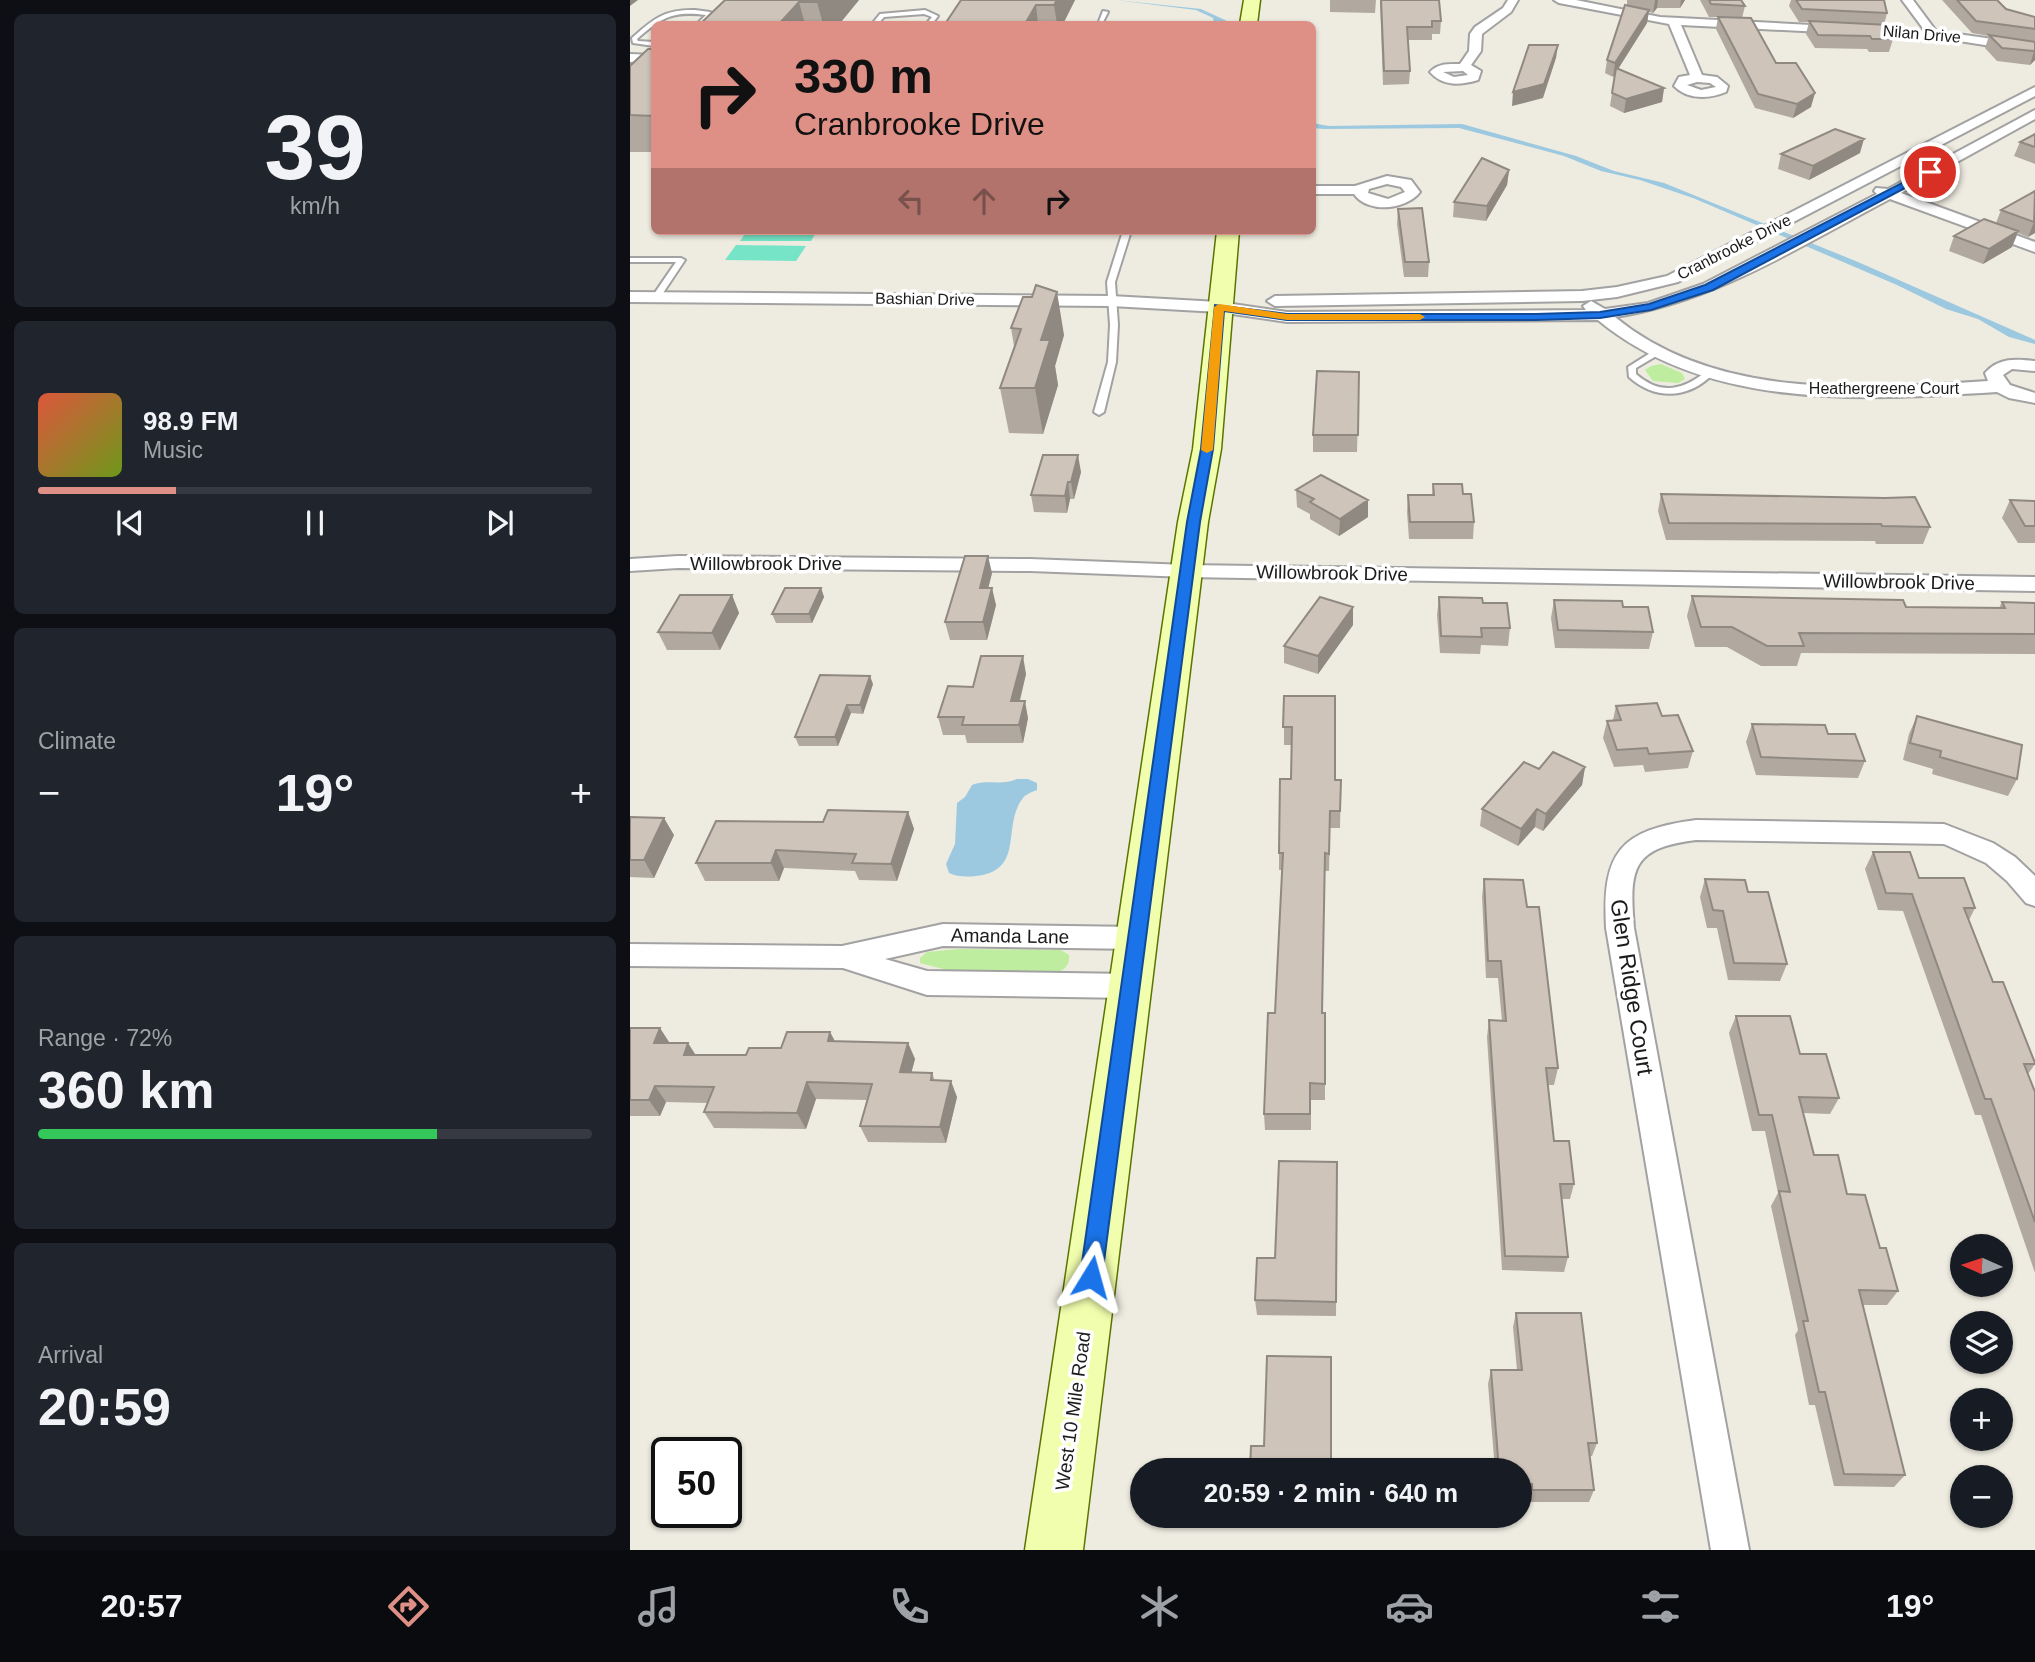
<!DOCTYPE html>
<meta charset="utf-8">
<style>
:root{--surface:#171b24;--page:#20242c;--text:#f1f3f6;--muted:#9ea1a6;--line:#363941;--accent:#de9087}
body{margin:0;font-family:Arial,sans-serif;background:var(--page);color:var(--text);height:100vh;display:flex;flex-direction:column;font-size:26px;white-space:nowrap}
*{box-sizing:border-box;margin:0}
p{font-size:23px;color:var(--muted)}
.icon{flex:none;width:38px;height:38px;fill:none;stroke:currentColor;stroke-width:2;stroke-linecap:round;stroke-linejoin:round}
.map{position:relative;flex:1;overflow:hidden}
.side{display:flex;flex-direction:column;gap:14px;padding:14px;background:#0d0f14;width:630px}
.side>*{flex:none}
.hud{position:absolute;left:21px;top:21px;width:665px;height:214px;border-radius:10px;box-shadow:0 2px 5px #0004;background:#de9087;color:#111;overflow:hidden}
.needle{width:46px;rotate:273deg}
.buttons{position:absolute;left:1320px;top:1234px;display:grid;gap:14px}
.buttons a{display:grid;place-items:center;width:63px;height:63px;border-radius:50%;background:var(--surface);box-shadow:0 2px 5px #0004;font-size:35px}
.speed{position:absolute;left:21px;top:1437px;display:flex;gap:14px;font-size:35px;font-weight:700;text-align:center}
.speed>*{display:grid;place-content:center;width:91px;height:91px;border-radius:50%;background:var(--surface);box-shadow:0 2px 5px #0004;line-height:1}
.speed .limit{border:4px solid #111;border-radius:10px;background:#fff;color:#111}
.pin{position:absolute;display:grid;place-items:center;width:60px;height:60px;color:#fff;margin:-30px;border:4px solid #fff;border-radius:50%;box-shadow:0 2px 7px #0007}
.me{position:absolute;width:77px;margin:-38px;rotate:8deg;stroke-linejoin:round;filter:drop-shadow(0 0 5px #0008)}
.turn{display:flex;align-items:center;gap:24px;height:147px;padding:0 28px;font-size:32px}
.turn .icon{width:91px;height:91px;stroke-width:2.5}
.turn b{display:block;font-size:49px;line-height:60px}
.lanes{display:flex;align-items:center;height:66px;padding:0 28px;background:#0003;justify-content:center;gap:35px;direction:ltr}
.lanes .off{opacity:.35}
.big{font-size:52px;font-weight:800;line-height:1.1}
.side .widget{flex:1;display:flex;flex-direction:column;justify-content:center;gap:10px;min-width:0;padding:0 24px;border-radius:10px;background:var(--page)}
.side .dial{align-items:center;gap:0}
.dial b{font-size:91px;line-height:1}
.song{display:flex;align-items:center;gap:21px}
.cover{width:84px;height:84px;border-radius:10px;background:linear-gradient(135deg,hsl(10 70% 55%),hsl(80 70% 35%))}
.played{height:7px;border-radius:4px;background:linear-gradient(90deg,var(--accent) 25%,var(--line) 25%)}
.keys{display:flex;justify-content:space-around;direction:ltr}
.heat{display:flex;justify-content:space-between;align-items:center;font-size:38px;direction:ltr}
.charge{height:10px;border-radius:5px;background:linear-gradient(90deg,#34c759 72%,var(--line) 0)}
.trip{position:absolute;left:500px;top:1458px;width:402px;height:70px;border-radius:35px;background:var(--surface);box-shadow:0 2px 5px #0004;font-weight:800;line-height:70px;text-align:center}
.menu{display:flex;height:112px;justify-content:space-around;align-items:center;background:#090b0e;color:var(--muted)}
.menu .icon{width:49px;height:49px}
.menu .active{color:var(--accent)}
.menu b{font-size:32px;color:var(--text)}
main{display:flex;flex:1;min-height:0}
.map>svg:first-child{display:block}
.grass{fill:#beeda0}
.pitch{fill:#76e4c6}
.water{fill:#9cc9e0}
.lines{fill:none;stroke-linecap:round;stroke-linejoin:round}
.service-casing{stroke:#a2a2a2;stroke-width:4}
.minor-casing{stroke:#a2a2a2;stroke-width:4}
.secondary-casing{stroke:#5b7400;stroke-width:3}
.service{fill:#fff;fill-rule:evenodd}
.minor{fill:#fff;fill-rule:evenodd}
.secondary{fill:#f1fead;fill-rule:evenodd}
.wall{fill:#b1a99f}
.shaded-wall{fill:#908982}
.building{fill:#cec4b9;stroke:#908982;stroke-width:2}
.route{fill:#1a73e8;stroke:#114b97;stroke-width:2}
.slow{fill:#f59e0b}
.labels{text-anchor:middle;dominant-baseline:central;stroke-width:7;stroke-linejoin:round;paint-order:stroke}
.far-street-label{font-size:16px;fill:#1b1b1b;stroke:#fff}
.street-label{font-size:19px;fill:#1b1b1b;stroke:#fff}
.near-street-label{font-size:23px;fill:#1b1b1b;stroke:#fff}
</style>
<main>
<section class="side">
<div class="widget dial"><b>39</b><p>km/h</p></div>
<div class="widget">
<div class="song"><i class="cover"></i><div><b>98.9 FM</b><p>Music</p></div></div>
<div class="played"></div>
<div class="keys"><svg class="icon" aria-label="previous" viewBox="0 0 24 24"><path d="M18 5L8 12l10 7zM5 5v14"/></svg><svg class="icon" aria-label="pause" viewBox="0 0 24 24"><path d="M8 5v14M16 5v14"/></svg><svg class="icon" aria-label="next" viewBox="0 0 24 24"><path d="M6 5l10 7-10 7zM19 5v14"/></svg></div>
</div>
<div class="widget"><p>Climate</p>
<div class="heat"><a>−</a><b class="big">19°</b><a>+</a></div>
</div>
<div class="widget"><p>Range · 72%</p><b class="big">360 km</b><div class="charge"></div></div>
<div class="widget"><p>Arrival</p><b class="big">20:59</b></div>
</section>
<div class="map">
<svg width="1405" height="1550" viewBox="0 0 1405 1550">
<rect width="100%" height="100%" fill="#eeebe0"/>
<!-- grass -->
<path class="grass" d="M1031,364L1052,373L1055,379L1048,383L1023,381L1015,370L1021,366Z
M328,949L431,950L439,955C440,965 435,969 427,973L321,971L290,963V958L297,952Z"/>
<!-- pitch -->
<path class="pitch" d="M117,231H187L181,241H110Z
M106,245L176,246L166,261L95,260Z"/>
<!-- water -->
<path class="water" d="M485,0L571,9L597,21L679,23L683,24V34L682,24H584L583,18L566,10Z
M682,119L687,124L699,126L832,124L946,156L984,171L1034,183L1228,262L1405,340V344L1379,337L1348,319L1316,309L1267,285L1063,198L1010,180L971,171L934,156L829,128L694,129L683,128Z
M387,779H398L407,783V790C402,792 396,794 393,798C371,826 396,870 346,876C336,877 328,877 319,873L316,864L325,844L327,803L335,797L342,785C357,779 372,786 387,779Z"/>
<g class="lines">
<defs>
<path id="service" d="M65,10L80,12L83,15L73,24H67L76,15C43,11 32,17 7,39L8,41L24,42V46L3,43L2,38C23,19 35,9 65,10Z
M295,10L308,16L302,24H296L302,17L294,14L254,17L248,24H242L250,14Z
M473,11L478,12L472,24H468Z
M493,231H501L485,282L488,325L486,362L474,412L469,415L464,412L478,362L480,325L477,282Z
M0,258H51L55,260L29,299H26L22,297L46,262H0Z
M1025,350L1029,353L1028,355L1006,368V374C1031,396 1053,390 1077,371L1084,373C1059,399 1026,401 999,377L998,367Z"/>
<path id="minor" d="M878,0H888L881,12L852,34L851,51L841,65L851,71L848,80C831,85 813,87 800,72C808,63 819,64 830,64L839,51L840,34L845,27L873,8ZM833,71L838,75L824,77L813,72Z
M924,0H946L1030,17L1295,31L1272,0H1283L1306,31L1405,45V53L1310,38L1051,25L1072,75L1087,77L1098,86L1096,92C1079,99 1058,100 1044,86L1049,77L1060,75L1039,24L929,3ZM1067,82L1080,83L1086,87L1071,90L1057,85Z
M0,54L24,55V61L0,62Z
M1405,87V96L1048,282L987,297L952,301L645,306L637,301L645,296L952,291L987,287L1037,276Z
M1405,110V119L1271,193L1405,242V252L1260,199C1172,245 1085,302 985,317C1087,401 1235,389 1358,381L1355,373C1369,357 1386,359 1405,361V371L1382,369L1373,375L1380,385L1405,393V403L1379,398L1367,392C1233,400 1078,411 968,320L657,322L589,312L481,306L0,302V292L481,296L589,302L657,312L956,310L953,306L961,301L975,309L1018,303L1073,284L1247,194L1244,191L1246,188L1258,189Z
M757,176L781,180L790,192C776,210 738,214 724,194H682V186H725ZM757,184L771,187L775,192L758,199L738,193L739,189Z
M48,556L400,559L557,565L1405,577V591L557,577L400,571L48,568L0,571V559Z
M1066,820L1314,824L1363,843L1385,857L1405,876V906L1396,903L1377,881L1356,863L1314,844L1066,840C1002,848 999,868 1004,928L1119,1550H1081L976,928C972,852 990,830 1066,820Z
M313,924L507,927L517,930L521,938L517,946L507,949L313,946L255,959L297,971L501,974L511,978L515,986L511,994L501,998L297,995L213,968L0,966V944L212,946Z"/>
<path id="secondary" d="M614,0H630L627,24H610Z
M587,231H609L591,449L578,522L453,1550H395L548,522L563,449Z"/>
</defs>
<!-- service casing -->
<use href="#service" class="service-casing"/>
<!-- minor casing -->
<use href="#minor" class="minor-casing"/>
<!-- secondary casing -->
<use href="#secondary" class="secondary-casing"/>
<!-- service -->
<use href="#service" class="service"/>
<!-- minor -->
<use href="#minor" class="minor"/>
<!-- secondary -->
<use href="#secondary" class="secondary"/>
</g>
<!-- wall -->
<path class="wall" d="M95,0H229L211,22L207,24H70Z
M331,0H445L433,24H315Z
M700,0H746L745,13L700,12Z
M750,0L811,21L810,34H802V40H778L780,71L779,84L753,85Z
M997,0H1055L1050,8H1027L1023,13L1019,12L1017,23L988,69L1034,88L1032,102L994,113L980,106L985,73L983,77L975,73L977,60L997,6Z
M1070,0H1111L1115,6L1112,18L1146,63L1181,107L1163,118L1125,108L1086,29L1088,17H1079Z
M1161,0H1254L1257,13L1254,25L1263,39L1259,52H1239L1237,49L1185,48L1176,34L1179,22H1169L1159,6Z
M1312,0H1367L1376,9L1405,17V60L1400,65L1367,61L1355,48L1359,36L1342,33Z
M24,49V152H0V66Z
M1405,134V164L1384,156L1390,142Z
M1230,153L1179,180L1148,169L1151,154Z
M879,170L877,185L856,221L823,217L824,202Z
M1405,191V233L1398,237L1388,233L1382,247L1353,264L1319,251L1324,236L1366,223L1371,210Z
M768,209L799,262L798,277H774L767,224Z
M393,297L434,335L425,366L428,385L413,434L379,433L370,388L384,346L381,328Z
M729,372L727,452H683V435Z
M451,472L444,499H440L437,513L404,512L401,495Z
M803,484L844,522L843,539H779L777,512L778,495H802Z
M666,490L738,500V517L709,536L680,519V514L667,507Z
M1031,494L1300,527L1293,544H1246L1245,541L1036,540L1028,511Z
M1380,500L1405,501V543H1388L1372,518Z
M362,573L358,588L366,605L357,640H320L315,622Z
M191,588L194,597L182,623H146L142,614Z
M102,595L109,613L90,650H37L28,632Z
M1062,596L1276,607L1369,608L1372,602L1405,603V654L1171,653L1167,666H1131L1097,647H1065L1057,616Z
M809,597L853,603L880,628L878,646L851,645L850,654L810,653L807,615Z
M924,600L993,607L1023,632L1019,649L925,648L921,618Z
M723,625L688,674L654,663V646Z
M396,674L390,701L398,718L393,743H337L335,735H313L308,717L343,687Z
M243,684L233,714L221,713L208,746H169L165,737Z
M654,696L705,780H711L710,828H700L699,871H695L692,1013H695V1100H681V1130H635L634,1114L645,1013L652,870H649V853L661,779L662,745H654Z
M986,706L1032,716L1063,751L1058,768L1015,772L1013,765L984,767L973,738L977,721L983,720Z
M1287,716L1387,779L1378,796L1302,774L1303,769L1273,760L1279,734Z
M1122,724L1198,734L1235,761L1228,778L1126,775L1116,742Z
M955,767L952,785L913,831L905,827L888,846L850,826L852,809L909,769Z
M278,812L284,829L267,881L229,880L225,871L154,868L149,881H75L66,863Z
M0,817L44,835L24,878L0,877Z
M1243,852L1345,908L1339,920L1363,982L1405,1064L1398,1074L1405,1092V1273L1351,1115H1345L1273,911L1248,910L1235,869Z
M854,879L897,907L928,1068L924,1085H918L924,1141L944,1184L940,1199H932L938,1257L934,1272L872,1270L857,1037L859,1020L872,1021L868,978H856L852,897Z
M1075,879L1157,964L1150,981L1098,980L1087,928H1077L1070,897Z
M1106,1016L1170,1054L1209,1098L1200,1114L1173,1113L1184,1155L1217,1194L1250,1248L1268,1291L1257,1305H1232L1275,1475L1264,1487L1204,1486L1185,1405H1179L1165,1335L1168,1330L1141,1206L1148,1193L1135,1131H1122L1099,1033Z
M0,1028L65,1055H116L151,1048L200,1032L205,1041L278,1043L285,1059L281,1073H302L305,1081L327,1097L316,1143L238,1142L230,1126L237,1100L186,1099L176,1129L84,1128L74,1112L77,1103L36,1102L30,1116H0Z
M707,1162L706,1316L627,1315L625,1300Z
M886,1313L967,1443L962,1456H960L964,1490L959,1502H898V1496H891V1470H865L858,1384L861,1370H887L883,1327Z"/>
<!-- shaded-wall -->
<path class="shaded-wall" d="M0,0H8L0,6Z
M189,0H229L211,22L207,24H193L187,2Z
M427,0H445L433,24H427L424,5Z
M1025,0H1028L1027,8L1023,13Z
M1051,0H1055L1050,8Z
M169,2L175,24H149Z
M406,5L408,24H395Z
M1019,10L1017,23L983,77L985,63Z
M928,45L926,58L913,98L882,106L883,92Z
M1405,51V60L1400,65L1404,51Z
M1034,88L1032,102L994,113L996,99Z
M1185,93L1181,107L1163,118L1167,104Z
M1234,139L1230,153L1179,180L1183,166Z
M879,170L877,185L856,221L857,206Z
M1405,221V233L1398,237L1404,222Z
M1388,231L1382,247L1353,264L1359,249Z
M427,292L434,335L425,366L428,385L413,434L405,388L411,340Z
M448,455L451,472L444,499L441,482Z
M438,482L440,499L437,513L435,496Z
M738,500V517L709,536L710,519Z
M358,556L362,573L354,605L350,588Z
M191,588L194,597L182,623L179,614Z
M362,588L366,605L357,640L353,622Z
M102,595L109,613L90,650L82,633Z
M723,607V625L688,674V656Z
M393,656L396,674L385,718L381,701Z
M240,676L243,684L233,714L230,705Z
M395,701L398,718L393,743L389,725Z
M217,705L221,713L208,746L205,737Z
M955,767L952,785L913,831L916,814Z
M907,809L905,827L888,846L891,829Z
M278,812L284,829L267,881L261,864Z
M34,818L44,835L24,878L14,860Z
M146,850L154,868L149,881L141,863Z
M30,1028L41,1045L24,1043Z
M200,1032L208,1048L198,1041Z
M58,1043L69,1060L54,1055Z
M278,1043L285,1059L277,1089L270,1072Z
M321,1081L327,1097L316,1143L310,1127Z
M177,1082L186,1099L176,1129L167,1113Z
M25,1086L36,1102L30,1116L19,1100Z"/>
<!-- building -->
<path class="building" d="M95,0H189L187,2H169L149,24H70Z
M331,0H427L424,5H406L395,24H315Z
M751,0H809L811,21H802V27H777L780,71H754Z
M1079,0H1111L1115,6L1081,4Z
M1166,0H1254L1257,13L1172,9Z
M1327,0H1367L1376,9L1405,17V29L1346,21Z
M995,5L1019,10L985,63L977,60Z
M1088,17L1121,18L1146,63H1166L1185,93L1167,104L1128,94Z
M1179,21L1259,25L1263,39H1242L1240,36L1188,35Z
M1359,35L1405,42V51L1372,48Z
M899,45H928L914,84L883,92Z
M18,49H24V116L0,115V66Z
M986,68L1034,88L996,99L982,93Z
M1205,129L1234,139L1183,166L1151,154Z
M1405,134V147L1390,142Z
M852,158L879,170L857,206L824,202Z
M1405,191L1404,222L1371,210Z
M792,208L799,262H775L768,209Z
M1354,219L1388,231L1359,249L1324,236Z
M406,285L427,292L411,340H420L405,388H370L391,329L381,328L393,297H402Z
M687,371L729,372L728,435H683Z
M413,455H448L441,482H438L435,496L401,495Z
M691,475L738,500L710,519L680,502L684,499L666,490Z
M803,484H832L833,494H841L844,522H780L778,495H804Z
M1031,494L1255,498L1285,497L1300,527L1252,526L1251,524L1039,523Z
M1380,500L1405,501V526H1395Z
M335,556H358L350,588H362L353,622H315Z
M155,588H191L179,614H142Z
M50,595H102L82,633L28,632Z
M1062,596L1273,600L1276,607L1375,608L1372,602L1405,603V634L1169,633L1174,646H1137L1102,627H1071Z
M690,597L723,607L688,656L654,646Z
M809,597L852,598L853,603H877L880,628H851L852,637L811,636Z
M924,600L992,601L993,607H1018L1023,632L928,630Z
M351,656H393L381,701H395L389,725H332L334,717H308L318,686L343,687Z
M190,675L240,676L230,705H217L205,737H165Z
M654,696H705V780H711L710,811H700L699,854L695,853L692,1013H695V1084L680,1083V1114H634L638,1013H645L653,853H649L650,779H661L662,727H653Z
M1027,703L1032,716L1048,715L1063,751L1019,754L1017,748L987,750L977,721L991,720L986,706Z
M1287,716L1392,745L1387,779L1310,757L1311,751L1280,743Z
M1122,724L1195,725L1198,734H1225L1235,761L1131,757Z
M923,752L955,767L916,814L907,809L891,829L852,809L894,762L909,769Z
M198,810L278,812L261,864L222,863L226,854L146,850L141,863H66L86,821L193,822Z
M0,817L34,818L14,860H0Z
M1243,852H1280L1289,878H1334L1345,908H1334L1363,982H1373L1405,1063V1064H1394L1405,1092V1222L1361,1099H1355L1282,894L1256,893Z
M854,879L893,880L897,907H909L928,1068H916L924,1141H939L944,1184H930L938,1257L875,1256L859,1020L876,1021L871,961H858Z
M1075,879L1115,880L1118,892H1138L1157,964L1104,963L1093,911L1083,910Z
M1106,1016H1160L1170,1054H1196L1209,1098L1169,1097L1184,1155H1208L1217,1194L1235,1195L1250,1248H1256L1268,1291L1229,1290L1275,1475L1214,1474L1195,1392H1189L1173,1321H1178L1149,1191L1160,1192L1142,1115H1129Z
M0,1028H30L24,1043H58L54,1055H116L119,1048H151L157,1032H200L198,1041L278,1043L270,1072L302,1073L301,1080L321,1081L310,1127L230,1126L242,1084L177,1082L167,1113L74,1112L84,1087L25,1086L19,1100H0Z
M649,1161L707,1162L706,1302L625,1300L627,1258H645Z
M886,1313H951L967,1443H958L964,1490H902V1484H891V1470H869L861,1370H892Z
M637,1356L701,1357V1470H620L621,1446H634Z"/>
<!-- route -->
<path class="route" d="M1297,170L1305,172L1083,290L1021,310L970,318L906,320H657L594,311L583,449L570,522L472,1277L469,1284L461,1287L454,1284L450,1277L557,522L571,449L585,305L657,314H906L970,312L1019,304L1075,285Z"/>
<!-- slow -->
<path class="slow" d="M589,304L657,314H790L795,317L790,320H657L594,311L583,450L577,453L571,450L584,307Z"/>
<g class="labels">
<!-- far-street labels -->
<g class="far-street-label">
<text transform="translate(1292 34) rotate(5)">Nilan Drive</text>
<text transform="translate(1104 247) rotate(-27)">Cranbrooke Drive</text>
<text transform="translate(295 299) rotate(1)">Bashian Drive</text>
<text x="1254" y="388">Heathergreene Court</text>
</g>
<!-- street labels -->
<g class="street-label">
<text x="136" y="563">Willowbrook Drive</text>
<text transform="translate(702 573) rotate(1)">Willowbrook Drive</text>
<text transform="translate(1269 582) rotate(1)">Willowbrook Drive</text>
<text transform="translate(380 936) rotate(1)">Amanda Lane</text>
<text transform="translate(443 1411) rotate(-82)">West 10 Mile Road</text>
</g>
<!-- near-street labels -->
<g class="near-street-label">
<text transform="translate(1002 987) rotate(81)">Glen Ridge Court</text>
</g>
</g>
</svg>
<div class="buttons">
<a><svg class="needle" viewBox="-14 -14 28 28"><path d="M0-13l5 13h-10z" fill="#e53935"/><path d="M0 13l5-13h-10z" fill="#9ea1a6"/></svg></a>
<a><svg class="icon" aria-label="layers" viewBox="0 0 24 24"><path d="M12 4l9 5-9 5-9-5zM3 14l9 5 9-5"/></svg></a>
<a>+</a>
<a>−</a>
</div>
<div class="speed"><div class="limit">50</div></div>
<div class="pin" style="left:1300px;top:172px;background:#d93025"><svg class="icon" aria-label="arrive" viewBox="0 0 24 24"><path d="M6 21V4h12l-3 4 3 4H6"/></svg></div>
<svg class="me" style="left:461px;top:1277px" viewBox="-20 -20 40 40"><path d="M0-17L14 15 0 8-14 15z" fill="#1a73e8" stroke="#fff" stroke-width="4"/></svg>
<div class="trip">20:59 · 2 min · 640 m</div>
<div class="hud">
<div class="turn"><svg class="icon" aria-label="right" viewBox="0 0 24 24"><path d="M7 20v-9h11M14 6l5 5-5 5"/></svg><div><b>330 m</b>Cranbrooke Drive</div></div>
<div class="lanes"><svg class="icon off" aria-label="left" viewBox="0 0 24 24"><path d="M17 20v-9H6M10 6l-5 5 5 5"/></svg><svg class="icon off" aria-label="ahead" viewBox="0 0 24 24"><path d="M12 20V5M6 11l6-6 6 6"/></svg><svg class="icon" aria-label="right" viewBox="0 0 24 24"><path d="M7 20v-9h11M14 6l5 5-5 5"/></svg></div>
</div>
</div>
</main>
<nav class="menu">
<b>20:57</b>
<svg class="icon active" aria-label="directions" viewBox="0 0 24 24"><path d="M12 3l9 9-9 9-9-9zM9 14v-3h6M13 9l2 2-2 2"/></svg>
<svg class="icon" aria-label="music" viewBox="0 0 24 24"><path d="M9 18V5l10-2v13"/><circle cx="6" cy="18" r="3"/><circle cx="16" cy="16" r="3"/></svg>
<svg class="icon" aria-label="phone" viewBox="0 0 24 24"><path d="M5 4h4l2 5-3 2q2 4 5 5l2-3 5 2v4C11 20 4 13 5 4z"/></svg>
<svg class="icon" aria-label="climate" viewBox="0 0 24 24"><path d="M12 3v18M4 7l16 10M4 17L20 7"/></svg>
<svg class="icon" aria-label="car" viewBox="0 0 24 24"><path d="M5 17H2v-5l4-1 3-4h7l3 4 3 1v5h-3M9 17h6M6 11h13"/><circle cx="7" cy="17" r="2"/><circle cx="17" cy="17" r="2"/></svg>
<svg class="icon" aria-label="filters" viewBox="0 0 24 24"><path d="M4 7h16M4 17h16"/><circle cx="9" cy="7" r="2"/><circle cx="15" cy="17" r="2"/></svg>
<b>19°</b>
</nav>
